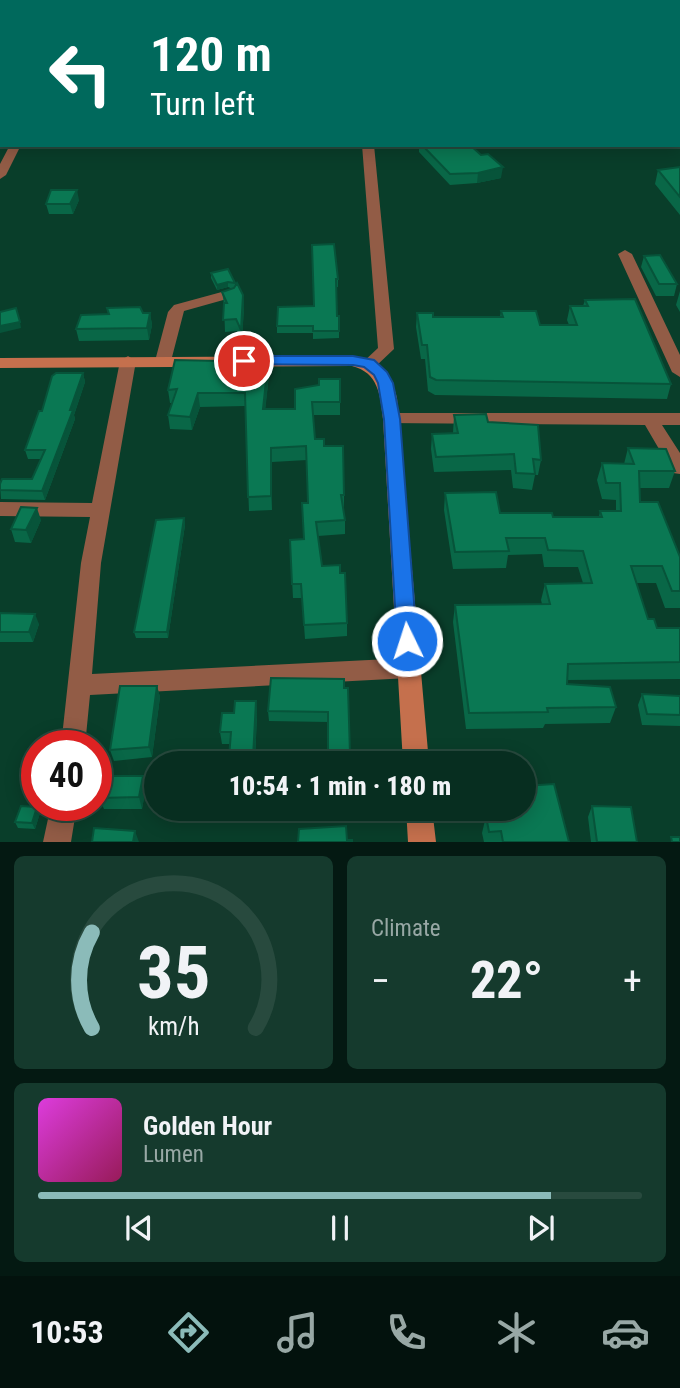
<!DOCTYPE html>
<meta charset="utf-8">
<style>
:root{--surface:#072e20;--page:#153a2d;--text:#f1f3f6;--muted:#98a8a5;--line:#284a3e;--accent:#8bbbb9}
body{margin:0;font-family:"Roboto Condensed",sans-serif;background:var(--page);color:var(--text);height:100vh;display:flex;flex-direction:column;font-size:26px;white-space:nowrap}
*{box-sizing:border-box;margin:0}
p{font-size:23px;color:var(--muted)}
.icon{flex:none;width:38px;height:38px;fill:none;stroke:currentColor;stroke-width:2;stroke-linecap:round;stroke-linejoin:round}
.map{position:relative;height:842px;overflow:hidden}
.details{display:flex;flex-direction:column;gap:14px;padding:14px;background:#041912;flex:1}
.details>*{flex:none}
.top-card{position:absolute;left:0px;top:0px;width:681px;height:147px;box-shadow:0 4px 18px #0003,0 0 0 2px var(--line);background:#00695c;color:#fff;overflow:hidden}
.speed{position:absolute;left:21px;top:730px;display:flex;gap:14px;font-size:35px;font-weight:700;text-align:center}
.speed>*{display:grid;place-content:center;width:91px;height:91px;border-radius:50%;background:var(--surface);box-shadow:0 4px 18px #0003,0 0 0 2px var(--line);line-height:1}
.speed .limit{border:10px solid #d22;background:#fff;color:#111}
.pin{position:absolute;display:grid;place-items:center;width:60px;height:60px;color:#fff;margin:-30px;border:4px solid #fff;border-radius:50%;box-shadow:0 2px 7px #0007}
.me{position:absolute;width:77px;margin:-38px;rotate:356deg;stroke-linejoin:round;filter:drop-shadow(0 0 5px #0008)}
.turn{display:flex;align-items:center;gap:24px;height:147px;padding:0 35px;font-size:32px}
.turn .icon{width:91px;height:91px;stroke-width:2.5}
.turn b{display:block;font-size:49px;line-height:60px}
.big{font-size:52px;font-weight:800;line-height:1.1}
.details .widget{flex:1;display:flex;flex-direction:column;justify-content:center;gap:10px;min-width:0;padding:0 24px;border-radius:10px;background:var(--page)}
.details .dial{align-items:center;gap:0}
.dial svg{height:182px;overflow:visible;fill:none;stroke:var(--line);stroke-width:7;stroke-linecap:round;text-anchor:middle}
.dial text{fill:var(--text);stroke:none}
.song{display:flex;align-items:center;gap:21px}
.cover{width:84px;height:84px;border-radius:10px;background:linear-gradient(135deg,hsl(300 70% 55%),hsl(330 70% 35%))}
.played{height:7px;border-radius:4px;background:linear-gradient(90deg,var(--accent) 85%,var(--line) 85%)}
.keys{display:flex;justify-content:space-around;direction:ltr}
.heat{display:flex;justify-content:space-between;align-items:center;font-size:38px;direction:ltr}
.details .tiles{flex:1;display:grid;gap:14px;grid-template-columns:1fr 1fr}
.widget:last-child{grid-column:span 2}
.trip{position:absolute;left:144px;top:751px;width:392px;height:70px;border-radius:35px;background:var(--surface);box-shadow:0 4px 18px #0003,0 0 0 2px var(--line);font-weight:800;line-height:70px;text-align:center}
.tabs{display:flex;height:112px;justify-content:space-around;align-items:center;background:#03120d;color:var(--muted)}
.tabs .icon{width:49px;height:49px}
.tabs .active{color:var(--accent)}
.tabs b{font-size:32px;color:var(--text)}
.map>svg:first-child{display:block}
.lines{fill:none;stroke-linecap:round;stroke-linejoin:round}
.river{fill:#6766b1;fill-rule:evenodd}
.street{fill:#925c46;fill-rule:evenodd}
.secondary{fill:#c5704d;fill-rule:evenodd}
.wall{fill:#096747}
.shaded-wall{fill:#07543a}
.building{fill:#0a7853;stroke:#07543a;stroke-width:2}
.route{fill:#1a73e8;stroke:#114b97;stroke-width:2}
</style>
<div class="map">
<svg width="680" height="842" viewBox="0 0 680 842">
<rect width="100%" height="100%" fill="#093e2a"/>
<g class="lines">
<!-- river -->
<path class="river" d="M284,0H305L306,2H286Z
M679,100H680V112H679Z"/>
<!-- street -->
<path class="street" d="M368,0H376L366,2Z
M0,139H2V145H0Z
M10,145H21L6,175L0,179V164Z
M362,145H374L394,349L375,367L369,369L361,364L378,348Z
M625,250L632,254L680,355V377L672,372L618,254Z
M229,290L234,291L236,294L234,297L184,311L171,361L169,364H157L155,361L168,312L174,305Z
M128,356L136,361L101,563L92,674L409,658L417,661L421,668L417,675L409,678L90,695L85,746H61L81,563L90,517L0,516V502L92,503L120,361Z
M392,413H680V425H662L680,453V474L673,473L645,425L386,423L383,419Z
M51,805H77L71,842H43Z"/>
<!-- secondary -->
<path class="secondary" d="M353,356C378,362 391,372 397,398L429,763H403L383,419C380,395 379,373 352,366L0,368V358Z
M406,808H432L436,842H408Z"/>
</g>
<!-- wall -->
<path class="wall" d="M419,145H470L501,178L477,183L450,185L419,152Z
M680,167V215L655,184L658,170Z
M79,200L73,214H49L46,204Z
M312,245L338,279V287H336L337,316H339V338L313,339V333H277V326L314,306Z
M644,256L677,284L674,296H656L641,267Z
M211,273L235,283V286L243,295L244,306L242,341L237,331L225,332L224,304L222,292L233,289L228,287L217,290L211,278Z
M680,291V312L676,305Z
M585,300L671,384L667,399L435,395L428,391L425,359H421L416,327L417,313L433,317H500L501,311L540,325H569L567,320L570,306H583Z
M107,308L150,313L152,325L149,340L79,341L76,329L108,314Z
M83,373L85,382L74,415L75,419L45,500L1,499L0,484L32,479L41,459H28L25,450L42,411Z
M269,375L265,409H295L319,385L340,379V415H313L315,439L324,446L344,495V509H343L345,520V534L318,536L322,566L340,573L347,623V636L305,639L302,598H293L290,540L304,539L308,503L307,460L272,462V510L249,511L245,406L200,407L192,430L170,429L168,415L172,403H170L168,390Z
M454,415L488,422L541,460L538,475H535L532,490L513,488L511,470L434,472L431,449L432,434L453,433Z
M628,448L675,471L669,488H639L640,502L680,557V608H665L656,583H636L648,619L657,628H680V679L567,680V684L616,707L610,723L545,724L543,728L466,729L453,622L455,605L542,604L541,600L545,584L583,583L578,567H544L542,554L508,555L506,568L453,569L444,510L445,493L500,513L553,517H599L600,511H616V500L602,499L597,480L602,463L624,464Z
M184,518L185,525L168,638H136L134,632Z
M41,520L31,543L15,542L11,529Z
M0,613L39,624L33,642H0Z
M157,686L160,697L152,757L114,761L110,750Z
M344,688H348L349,763H329L328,722L269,721L268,711Z
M642,694L680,696V726L642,725L638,705Z
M256,701L257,713L255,763H230V744H222L220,732L234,713Z
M146,787L142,809H104L99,798Z
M592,806L637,842H591L588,817Z
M37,807L40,813L35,829L18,828L15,822Z
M490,808H523L569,842H484L482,833L486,816L490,811Z"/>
<!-- shaded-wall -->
<path class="shaded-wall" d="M503,167L501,178L477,183L478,173Z
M77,190L79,200L73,214L70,204Z
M228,282V287L217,290V285Z
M243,295L244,306L242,341L241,330Z
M150,313L152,325L149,340L147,328Z
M20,322L21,328L0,333V326Z
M268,362L269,375L264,423L263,409Z
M83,373L85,382L74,415L75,419L45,500L42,491Z
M198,393L200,407L192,430L190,417Z
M271,448L272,462V510L271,496Z
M37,508L41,520L31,543L26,530Z
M184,518L185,525L168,638L167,632Z
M35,614L39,624L33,642L29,632Z
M157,686L160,697L152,757L149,747Z
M256,701L257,713L255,763H253Z
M143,776L146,787L142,809L139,797Z
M37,807L40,813L35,829L32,823Z
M135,831L139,842H133Z"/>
<!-- building -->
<path class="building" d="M422,145H470L481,155L488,154L503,167L478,173L450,174Z
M680,167V197L658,170Z
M51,190H77L70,204H46Z
M334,244L338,279H336L337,316H339V331H313V326H277L278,307L314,306L312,245Z
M660,255L677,284H659L644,256Z
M228,269L235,283L228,282L217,285L211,273Z
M237,283L243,295L241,330L236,319L223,320L224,303H227L222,292L234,288Z
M635,299L671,384L436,380L430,377L427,345H422L417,313H433V317H503L501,311H536L540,325H577L570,306H588L585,300Z
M140,307L143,313H150L147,328L76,329L81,315L109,314L107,308Z
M16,308L20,322L0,326V312Z
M175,360L268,362L263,409H295V389L319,385V379H340V402H312L315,439H324V446H343L344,495H341L345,520L316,522L322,566L340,565V573H345L347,623L304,625L301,584H292L290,540L304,539L302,503H308L306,446L271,448V496L248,497L245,393H198L190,417L168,415L177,389L168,390Z
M56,373H83L70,410H73L42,491L0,490V484L2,479H32L45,450H25L39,411H42L52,376Z
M486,414L488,422L538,425L541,460L533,459L535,474L516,473L514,454L436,457L432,434L458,433L454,415Z
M628,448L666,449L675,471H639L640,502H658L680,557V591H672L662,566H631L648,619H654L657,628H680V662L568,664L567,684L610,687L616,707L547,708L548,712L469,713L455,605L550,604L545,584L592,583L583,551L548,550L545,538H506L509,551L455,552L445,493L496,492L500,513H552L553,517H602L600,511H621L620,483H606L602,463L634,464Z
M21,507L37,508L26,530L11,529Z
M184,518L167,632H134L156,520Z
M0,613L35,614L29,632H0Z
M271,678L344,679V688H348L350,754H328V712L268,711Z
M120,686H157L149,747L110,750Z
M642,694L680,696V715L647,714Z
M235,701H256L253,758H229L231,732H220L222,713H234Z
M103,776H143L139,797L99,798Z
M554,784L569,842H503L501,831L489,832L486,816L493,808H523V786Z
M21,806L37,807L32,823L15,822Z
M592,806L631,807L637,842H597Z
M346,826L347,840H352V842H298L299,829Z
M94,828L135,831L133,842H92Z
M671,837H680V842H672Z"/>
<!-- route -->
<path class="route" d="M244,356H353L374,360L387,372L393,383L400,419L417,641L414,647L407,649L400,647L397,641L384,419L378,383L374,375L364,367L353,365L239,364L237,361L239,358Z"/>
</svg>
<div class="speed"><div class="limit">40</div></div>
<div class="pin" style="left:244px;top:361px;background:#d93025"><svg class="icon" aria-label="arrive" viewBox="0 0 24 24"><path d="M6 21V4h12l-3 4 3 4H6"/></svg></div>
<svg class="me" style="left:407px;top:641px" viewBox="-20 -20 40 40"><circle r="17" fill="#1a73e8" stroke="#fff" stroke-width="3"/><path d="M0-11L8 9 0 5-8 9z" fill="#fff"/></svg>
<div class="trip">10:54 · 1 min · 180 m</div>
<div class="top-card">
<div class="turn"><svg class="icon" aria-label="left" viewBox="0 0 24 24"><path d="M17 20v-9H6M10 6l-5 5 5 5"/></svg><div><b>120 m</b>Turn left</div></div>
</div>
</div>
<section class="details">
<div class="tiles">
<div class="widget dial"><svg viewBox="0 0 100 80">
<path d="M14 69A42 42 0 1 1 86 69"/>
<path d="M14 69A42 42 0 0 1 14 27" stroke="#8bbbb9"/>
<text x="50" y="56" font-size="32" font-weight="700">35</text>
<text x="50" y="72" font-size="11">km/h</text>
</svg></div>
<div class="widget"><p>Climate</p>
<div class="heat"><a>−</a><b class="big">22°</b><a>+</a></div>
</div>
<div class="widget">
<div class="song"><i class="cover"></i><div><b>Golden Hour</b><p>Lumen</p></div></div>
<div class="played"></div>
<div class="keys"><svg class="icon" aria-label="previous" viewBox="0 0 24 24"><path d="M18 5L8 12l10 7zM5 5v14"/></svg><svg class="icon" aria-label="pause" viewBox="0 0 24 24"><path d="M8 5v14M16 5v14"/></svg><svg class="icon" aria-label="next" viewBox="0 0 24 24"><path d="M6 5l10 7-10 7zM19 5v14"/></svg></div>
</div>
</div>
</section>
<nav class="tabs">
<b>10:53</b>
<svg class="icon active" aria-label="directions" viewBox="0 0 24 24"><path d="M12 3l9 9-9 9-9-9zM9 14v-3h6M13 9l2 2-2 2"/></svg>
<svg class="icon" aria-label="music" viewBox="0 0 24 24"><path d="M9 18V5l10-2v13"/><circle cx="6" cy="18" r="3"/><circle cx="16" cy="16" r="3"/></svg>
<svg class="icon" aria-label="phone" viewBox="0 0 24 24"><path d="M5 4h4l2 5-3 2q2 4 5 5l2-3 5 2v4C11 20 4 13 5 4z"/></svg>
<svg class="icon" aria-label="climate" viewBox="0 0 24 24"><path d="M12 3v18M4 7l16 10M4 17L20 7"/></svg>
<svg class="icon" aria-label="car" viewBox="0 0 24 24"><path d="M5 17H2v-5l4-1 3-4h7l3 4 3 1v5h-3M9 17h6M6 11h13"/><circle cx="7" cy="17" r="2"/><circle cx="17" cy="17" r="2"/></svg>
</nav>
